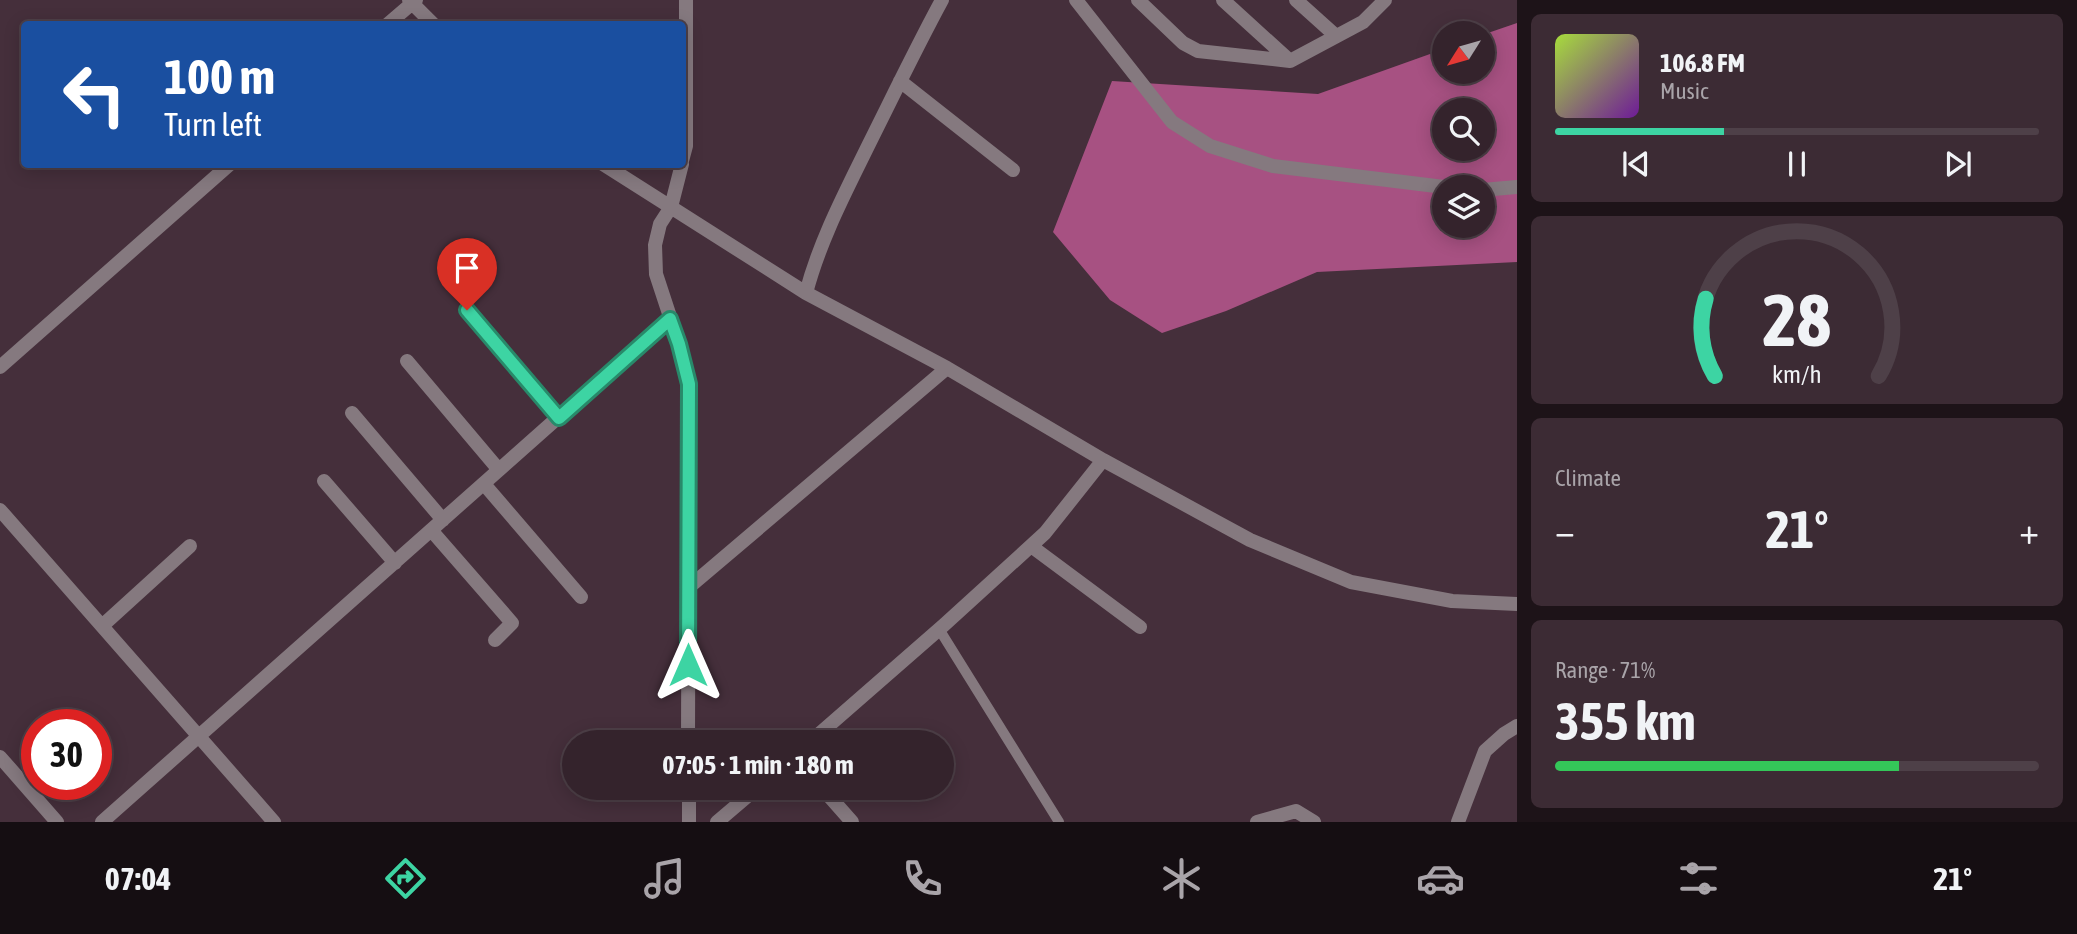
<!DOCTYPE html>
<meta charset="utf-8">
<style>
:root{--surface:#34232c;--page:#3c2b34;--text:#f1f3f6;--muted:#a9a4a9;--line:#4e4048;--accent:#3dd4a3}
body{margin:0;font-family:"Asap Condensed",sans-serif;background:var(--page);color:var(--text);height:100vh;display:flex;flex-direction:column;font-size:26px;white-space:nowrap}
*{box-sizing:border-box;margin:0}
p{font-size:23px;color:var(--muted)}
.icon{flex:none;width:38px;height:38px;fill:none;stroke:currentColor;stroke-width:2;stroke-linecap:round;stroke-linejoin:round}
.map{position:relative;flex:1;overflow:hidden}
.side{display:flex;flex-direction:column;gap:14px;padding:14px;background:#1d1318;width:560px}
.side>*{flex:none}
.top-card{position:absolute;left:21px;top:21px;width:665px;height:147px;border-radius:7px;box-shadow:0 4px 18px #0003,0 0 0 2px var(--line);background:#1a4fa0;color:#fff;overflow:hidden}
.needle{width:46px;rotate:233deg}
.controls{position:absolute;left:1432px;top:21px;display:grid;gap:14px}
.controls a{display:grid;place-items:center;width:63px;height:63px;border-radius:50%;background:var(--surface);box-shadow:0 4px 18px #0003,0 0 0 2px var(--line);font-size:35px}
.speed{position:absolute;left:21px;top:709px;display:flex;gap:14px;font-size:35px;font-weight:700;text-align:center}
.speed>*{display:grid;place-content:center;width:91px;height:91px;border-radius:50%;background:var(--surface);box-shadow:0 4px 18px #0003,0 0 0 2px var(--line);line-height:1}
.speed .limit{border:10px solid #d22;background:#fff;color:#111}
.pin{position:absolute;display:grid;place-items:center;width:60px;height:60px;color:#fff;margin:-72px -30px;border-radius:50% 50% 50% 0;rotate:-45deg;box-shadow:0 0 7px #0007}
.pin .icon{rotate:45deg}
.me{position:absolute;width:77px;margin:-38px;rotate:0deg;stroke-linejoin:round;filter:drop-shadow(0 0 5px #0008)}
.turn{display:flex;align-items:center;gap:24px;height:147px;padding:0 28px;font-size:32px}
.turn .icon{width:91px;height:91px;stroke-width:2.5}
.turn b{display:block;font-size:49px;line-height:60px}
.big{font-size:52px;font-weight:700;line-height:1.1}
.side .tile{flex:1;display:flex;flex-direction:column;justify-content:center;gap:10px;min-width:0;padding:0 24px;border-radius:10px;background:var(--page)}
.side .dial{align-items:center;gap:0}
.dial svg{height:182px;overflow:visible;fill:none;stroke:var(--line);stroke-width:7;stroke-linecap:round;text-anchor:middle}
.dial text{fill:var(--text);stroke:none}
.song{display:flex;align-items:center;gap:21px}
.cover{width:84px;height:84px;border-radius:10px;background:linear-gradient(135deg,hsl(80 70% 55%),hsl(280 70% 35%))}
.played{height:7px;border-radius:4px;background:linear-gradient(90deg,var(--accent) 35%,var(--line) 35%)}
.keys{display:flex;justify-content:space-around;direction:ltr}
.heat{display:flex;justify-content:space-between;align-items:center;font-size:38px;direction:ltr}
.charge{height:10px;border-radius:5px;background:linear-gradient(90deg,#34c759 71%,var(--line) 0)}
.trip{position:absolute;left:562px;top:730px;width:392px;height:70px;border-radius:35px;background:var(--surface);box-shadow:0 4px 18px #0003,0 0 0 2px var(--line);font-weight:700;line-height:70px;text-align:center}
.tab-bar{display:flex;height:112px;justify-content:space-around;align-items:center;background:#150e12;color:var(--muted)}
.tab-bar .icon{width:49px;height:49px}
.tab-bar .on{color:var(--accent)}
.tab-bar b{font-size:32px;color:var(--text)}
main{display:flex;flex:1;min-height:0}
.map>svg:first-child{display:block}
.forest{fill:#a75182;fill-rule:evenodd}
.lines{fill:none;stroke-linecap:round;stroke-linejoin:round}
.service{stroke:#85797f;stroke-width:10}
.minor{stroke:#85797f;stroke-width:14}
.route-casing{stroke:#288a6a;stroke-width:18}
.route{stroke:#3dd4a3;stroke-width:12}
</style>
<main>
<div class="map">
<svg width="1517" height="822" viewBox="0 0 1517 822">
<rect width="100%" height="100%" fill="#452f3b"/>
<!-- forest -->
<path class="forest" d="M1517,23V262L1317,272L1226,311L1162,333L1110,300L1053,232L1112,81L1318,94L1444,49V72H1482V35ZM1444,110H1482V149H1444ZM1444,187H1482V226H1444Z"/>
<g class="lines">
<!-- service -->
<path class="service" d="M939,629L1059,822"/>
<!-- minor -->
<path class="minor" d="M409,0L433,24
M1076,0L1172,122L1210,146L1273,166L1444,187
M1138,0L1183,43L1198,51L1290,61L1363,22L1385,0
M1223,0L1290,61
M1296,0L1336,36
M388,24L416,0
M900,81L1013,170
M682,161L686,146V0
M603,164L806,293L947,368L1103,460L1250,540L1351,582L1452,601L1517,604
M682,164L671,207L660,224L655,245L656,274L679,344L689,385L688,742
M1482,190L1517,187
M806,293C820,240 845,193 869,144C893,96 916,48 942,0
M467,310L559,418
M407,361L499,470
M0,367L230,164
M352,413L443,520
M324,481L395,563
M484,484L581,597
M0,510L274,822
M431,530L512,623L495,640
M1031,546L1140,627
M688,588L947,368
M102,626L190,546
M810,742L944,625L1045,533L1103,460
M0,757L57,822
M689,788V822
M822,788L852,822
M102,822L669,319
M717,822L757,788
M1257,822L1296,811L1314,822
M1458,822L1485,751L1504,734L1517,726"/>
</g>
<g class="lines">
<defs>
<path id="route" d="M467,310L559,418L670,319L679,344L689,384L688,665"/>
</defs>
<!-- route casing -->
<use href="#route" class="route-casing"/>
<!-- route -->
<use href="#route" class="route"/>
</g>
</svg>
<div class="controls">
<a><svg class="needle" viewBox="-14 -14 28 28"><path d="M0-13l5 13h-10z" fill="#e53935"/><path d="M0 13l5-13h-10z" fill="#a9a4a9"/></svg></a>
<a><svg class="icon" aria-label="search" viewBox="0 0 24 24"><circle cx="10" cy="10" r="6"/><path d="M15 15l6 6"/></svg></a>
<a><svg class="icon" aria-label="layers" viewBox="0 0 24 24"><path d="M12 4l9 5-9 5-9-5zM3 14l9 5 9-5"/></svg></a>
</div>
<div class="speed"><div class="limit">30</div></div>
<div class="pin" style="left:467px;top:310px;background:#d93025"><svg class="icon" aria-label="arrive" viewBox="0 0 24 24"><path d="M6 21V4h12l-3 4 3 4H6"/></svg></div>
<svg class="me" style="left:688px;top:665px" viewBox="-20 -20 40 40"><path d="M0-17L14 15 0 8-14 15z" fill="#3dd4a3" stroke="#fff" stroke-width="4"/></svg>
<div class="trip">07:05 · 1 min · 180 m</div>
<div class="top-card">
<div class="turn"><svg class="icon" aria-label="left" viewBox="0 0 24 24"><path d="M17 20v-9H6M10 6l-5 5 5 5"/></svg><div><b>100 m</b>Turn left</div></div>
</div>
</div>
<section class="side">
<div class="tile">
<div class="song"><i class="cover"></i><div><b>106.8 FM</b><p>Music</p></div></div>
<div class="played"></div>
<div class="keys"><svg class="icon" aria-label="previous" viewBox="0 0 24 24"><path d="M18 5L8 12l10 7zM5 5v14"/></svg><svg class="icon" aria-label="pause" viewBox="0 0 24 24"><path d="M8 5v14M16 5v14"/></svg><svg class="icon" aria-label="next" viewBox="0 0 24 24"><path d="M6 5l10 7-10 7zM19 5v14"/></svg></div>
</div>
<div class="tile dial"><svg viewBox="0 0 100 80">
<path d="M14 69A42 42 0 1 1 86 69"/>
<path d="M14 69A42 42 0 0 1 10 35" stroke="#3dd4a3"/>
<text x="50" y="56" font-size="32" font-weight="700">28</text>
<text x="50" y="72" font-size="11">km/h</text>
</svg></div>
<div class="tile"><p>Climate</p>
<div class="heat"><a>−</a><b class="big">21°</b><a>+</a></div>
</div>
<div class="tile"><p>Range · 71%</p><b class="big">355 km</b><div class="charge"></div></div>
</section>
</main>
<nav class="tab-bar">
<b>07:04</b>
<svg class="icon on" aria-label="directions" viewBox="0 0 24 24"><path d="M12 3l9 9-9 9-9-9zM9 14v-3h6M13 9l2 2-2 2"/></svg>
<svg class="icon" aria-label="music" viewBox="0 0 24 24"><path d="M9 18V5l10-2v13"/><circle cx="6" cy="18" r="3"/><circle cx="16" cy="16" r="3"/></svg>
<svg class="icon" aria-label="phone" viewBox="0 0 24 24"><path d="M5 4h4l2 5-3 2q2 4 5 5l2-3 5 2v4C11 20 4 13 5 4z"/></svg>
<svg class="icon" aria-label="climate" viewBox="0 0 24 24"><path d="M12 3v18M4 7l16 10M4 17L20 7"/></svg>
<svg class="icon" aria-label="car" viewBox="0 0 24 24"><path d="M5 17H2v-5l4-1 3-4h7l3 4 3 1v5h-3M9 17h6M6 11h13"/><circle cx="7" cy="17" r="2"/><circle cx="17" cy="17" r="2"/></svg>
<svg class="icon" aria-label="filters" viewBox="0 0 24 24"><path d="M4 7h16M4 17h16"/><circle cx="9" cy="7" r="2"/><circle cx="15" cy="17" r="2"/></svg>
<b>21°</b>
</nav>
